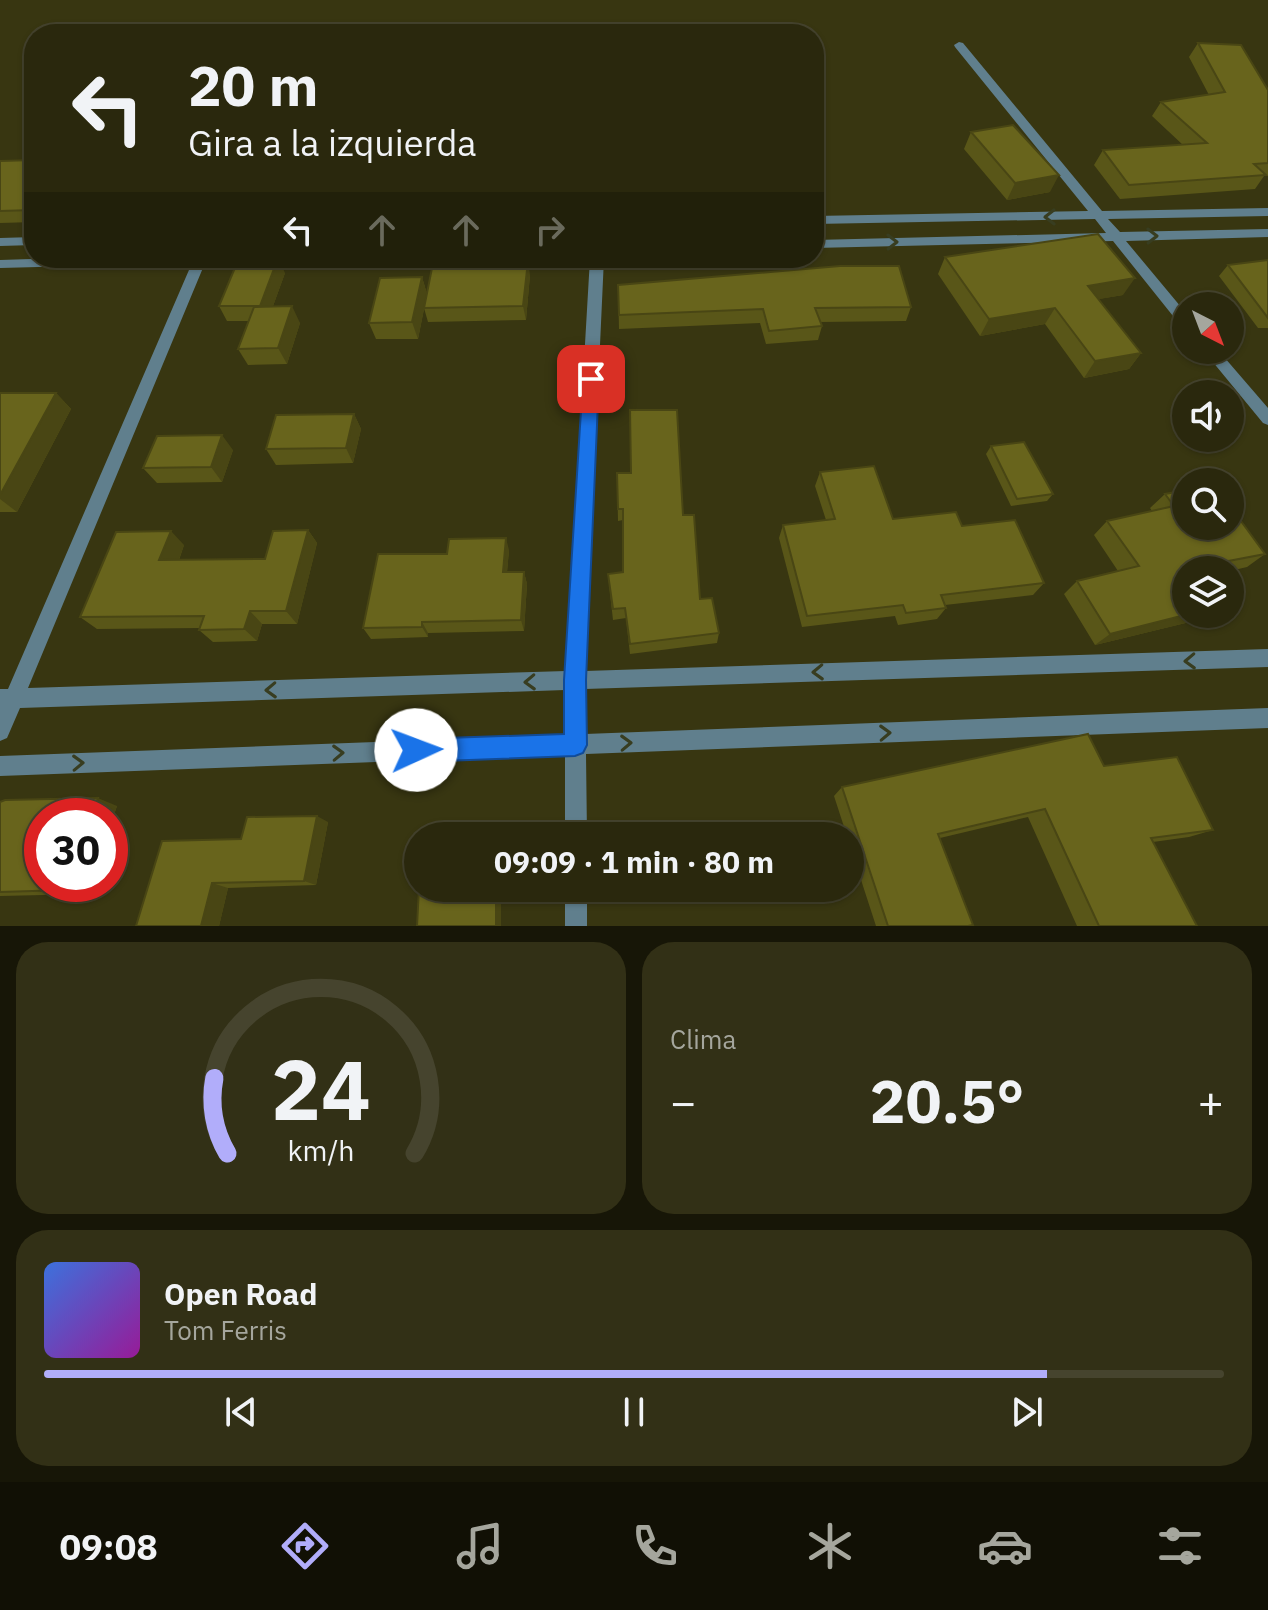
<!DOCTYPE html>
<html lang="es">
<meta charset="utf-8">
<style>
:root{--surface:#2a280d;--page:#323016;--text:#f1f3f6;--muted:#a5a69d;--line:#46442e;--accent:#b1adfa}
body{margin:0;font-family:"IBM Plex Sans",sans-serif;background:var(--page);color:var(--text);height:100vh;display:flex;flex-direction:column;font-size:30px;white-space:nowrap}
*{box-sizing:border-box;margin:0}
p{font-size:26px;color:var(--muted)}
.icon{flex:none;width:44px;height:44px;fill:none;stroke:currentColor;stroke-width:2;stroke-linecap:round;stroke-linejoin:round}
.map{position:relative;height:926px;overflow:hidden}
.details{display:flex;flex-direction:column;gap:16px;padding:16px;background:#171607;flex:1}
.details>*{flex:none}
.hud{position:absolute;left:24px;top:24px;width:800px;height:244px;border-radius:32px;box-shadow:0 2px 6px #0004,0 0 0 2px var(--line);background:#2a280d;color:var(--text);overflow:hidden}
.needle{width:52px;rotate:138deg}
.fabs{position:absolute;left:1172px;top:292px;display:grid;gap:16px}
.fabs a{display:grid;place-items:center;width:72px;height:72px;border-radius:50%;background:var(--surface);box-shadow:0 2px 6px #0004,0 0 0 2px var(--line);font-size:40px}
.speed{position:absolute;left:24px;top:798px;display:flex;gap:16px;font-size:40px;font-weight:700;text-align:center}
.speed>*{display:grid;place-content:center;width:104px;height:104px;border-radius:50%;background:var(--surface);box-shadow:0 2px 6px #0004,0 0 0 2px var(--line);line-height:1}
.speed .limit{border:12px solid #d22;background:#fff;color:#111}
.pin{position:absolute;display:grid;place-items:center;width:68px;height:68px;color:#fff;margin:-34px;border-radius:16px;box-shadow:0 4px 12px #0006}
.me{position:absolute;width:88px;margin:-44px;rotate:88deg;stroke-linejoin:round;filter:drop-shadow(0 0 6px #0008)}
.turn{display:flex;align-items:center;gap:28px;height:168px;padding:0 32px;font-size:36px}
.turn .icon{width:104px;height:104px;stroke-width:2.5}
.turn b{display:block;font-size:56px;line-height:68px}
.lanes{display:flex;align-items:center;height:76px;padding:0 32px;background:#0003;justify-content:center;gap:40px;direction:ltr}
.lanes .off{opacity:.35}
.big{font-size:60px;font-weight:700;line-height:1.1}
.details .tile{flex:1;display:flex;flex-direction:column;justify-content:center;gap:12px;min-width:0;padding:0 28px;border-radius:32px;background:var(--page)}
.details .dial{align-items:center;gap:0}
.dial svg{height:208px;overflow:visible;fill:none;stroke:var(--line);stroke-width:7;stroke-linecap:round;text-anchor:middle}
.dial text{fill:var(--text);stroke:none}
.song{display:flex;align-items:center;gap:24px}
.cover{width:96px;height:96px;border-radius:12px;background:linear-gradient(135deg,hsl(220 70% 55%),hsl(300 70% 35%))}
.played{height:8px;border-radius:4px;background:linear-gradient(90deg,var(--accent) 85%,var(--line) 85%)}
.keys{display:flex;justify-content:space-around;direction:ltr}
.heat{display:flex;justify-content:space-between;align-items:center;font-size:44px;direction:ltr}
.details .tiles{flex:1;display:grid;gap:16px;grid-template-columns:1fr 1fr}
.tile:last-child{grid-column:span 2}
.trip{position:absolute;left:404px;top:822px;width:460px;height:80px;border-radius:40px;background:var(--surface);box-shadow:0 2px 6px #0004,0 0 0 2px var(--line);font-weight:700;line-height:80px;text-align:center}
.tab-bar{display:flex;height:128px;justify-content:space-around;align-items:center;background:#111005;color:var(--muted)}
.tab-bar .icon{width:56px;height:56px}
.tab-bar .on{color:var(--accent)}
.tab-bar b{font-size:36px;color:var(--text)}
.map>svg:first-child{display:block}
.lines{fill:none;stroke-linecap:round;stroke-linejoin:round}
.minor{fill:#607f8d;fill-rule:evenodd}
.wall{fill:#595618}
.shaded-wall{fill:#494614}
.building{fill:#68641c;stroke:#494614;stroke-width:2}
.oneway{stroke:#383d20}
.route{fill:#1a73e8;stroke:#114b97;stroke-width:2}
</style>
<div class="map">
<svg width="1268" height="926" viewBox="0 0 1268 926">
<rect width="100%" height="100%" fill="#383611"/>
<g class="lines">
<!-- minor -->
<path class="minor" d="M959,42L963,43L1102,211L1268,208V216L1108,219L1120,232L1268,229V237L1126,241L1186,313V327L1181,326L1113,241L814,248V240L1106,233L1095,219L814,224V216L1088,211L955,47L954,45Z
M34,237V245L0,246V238Z
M62,258H240L233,262L205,263L28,688L566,671L590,258H604L585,671L1268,649V667L585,689V734L1268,708V728L586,754L587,836H565V755L0,776V756L565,735V690L20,708L7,738L0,741V689H8L192,263L0,268V260Z
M1203,350H1218L1268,408V425L1263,423Z
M565,888H587V926H565Z"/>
</g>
<!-- wall -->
<path class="wall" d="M1198,43L1268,90V176H1264L1255,189L1120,199L1094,165L1103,150L1183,145L1152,116L1161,102L1209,95L1189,57Z
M971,132L1050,192L1007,200L964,149Z
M34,160V222L0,223V161Z
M945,257L1123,295L1098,299L1141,353L1129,369L1084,378L1045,324L980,336L938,274Z
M1268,260V328H1258L1219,276L1228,265Z
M472,262L530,275L526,320L428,322L424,308Z
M285,273L273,306L300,323L287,364L248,365L238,349L249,321H227L219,306Z
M422,277L427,294L418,339H376L369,323Z
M618,285L911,307L906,321L820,322L822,326L818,340L766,344L760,323L619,329Z
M0,393H56L71,409L17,512H0Z
M354,414L361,429L353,463L276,465L266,449Z
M991,446L1053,494L1047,501L1011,506L986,454Z
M233,450L222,482L157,483L143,468Z
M820,472L893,519L962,526L1044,583L1033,595L945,605L946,608L937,619L898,625L895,616L802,627L779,538L783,525L826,520L815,486Z
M617,473L683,515L700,599L719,633L717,643L630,654L626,618L613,620L609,584L608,574L623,572V520L618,521Z
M1165,494L1265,554L1247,567L1230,571L1186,570V614H1209L1202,619L1095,645L1064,594L1077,581L1118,571L1094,535L1107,521L1152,511L1150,508Z
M308,530L317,543L297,624H262L257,641L213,642L199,630L200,628L97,629L80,617L184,545L179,560L265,559Z
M509,550L507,572H524L527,584L524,631L428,633V637L371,639L363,628L447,554Z
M1104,766L1213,830L1189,837L1153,842L1197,926H1077L1028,817L940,838L968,926H876L850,846V836H847L834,796L842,787Z
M0,802L117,806L86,894L0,896Z
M328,822L316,885L228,888L219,926H136Z
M665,888H700L666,895Z"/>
<!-- shaded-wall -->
<path class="shaded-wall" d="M34,162V186L26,174Z
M1059,175L1050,192L1007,200L1015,183Z
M278,258L285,273L268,320L260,306Z
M528,261L530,275L526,320L523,306Z
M422,277L427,294L418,339L412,322Z
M1135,278L1123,295L1077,303L1088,286Z
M292,306L300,323L287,364L278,348Z
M1055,308L1045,324L980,336L989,319Z
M1141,353L1129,369L1084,378L1095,361Z
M56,393L71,409L17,512L0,499V495Z
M354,414L361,429L353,463L346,448Z
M222,435L233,450L222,482L211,467Z
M308,530L317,543L297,624L286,611Z
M171,531L184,545L174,574L159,560Z
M506,538L509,550L506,584L503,572Z
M524,572L527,584L524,631L521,620Z
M250,611L262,624L257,641L244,629Z
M1189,614H1209L1202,619L1095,645L1110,634Z
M422,622L428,633V637L422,627Z
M98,798L117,806L110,826V816H92Z
M317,816L328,822L316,885L304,881Z
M212,883L228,888L219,926H201Z
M67,884H90L86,894L65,890Z
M496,888H501V926H496Z"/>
<!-- building -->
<path class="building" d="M1198,43L1241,45L1268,90V163L1254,164L1266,175L1129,185L1103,150L1207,143L1161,102L1225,92Z
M1013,125L1059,175L1015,183L971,132Z
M34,160L26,174H34V210L0,211V161Z
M1098,234L1135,278L1088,286L1141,353L1095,361L1055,308L989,319L945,257Z
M239,258H278L260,306H219Z
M434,258H469L468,262L528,261L523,306L424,308Z
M1268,260V318L1228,265Z
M840,266H899L911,307L815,308L822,326L769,331L763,309L619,315L618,285Z
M422,277L412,322L369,323L380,278Z
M292,306L278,348L238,349L254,307Z
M0,393H56L0,495Z
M630,410H677L683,515H694L700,599L712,598L719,633L630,644L625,608L613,609L608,574L623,572V509H618L617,473H631Z
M354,414L346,448L266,449L276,415Z
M222,435L211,467L143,468L157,436Z
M1024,442L1053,494L1017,499L991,446Z
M874,466L893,519L956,512L962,526L1015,520L1044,583L941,595L946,608L906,613L903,605L807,616L783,525L835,519L820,472Z
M1186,490V526H1230V506L1265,554L1192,568L1194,570H1186V614H1189L1110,634L1077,581L1139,566L1107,521L1174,506L1165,494Z
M308,530L286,611H250L244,629L199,630L204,616L80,617L116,532L171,531L159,560L265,559L273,531Z
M506,538L503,572H524L521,620L422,622V627L363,628L378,554H447L449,539Z
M1088,734L1104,766L1177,757L1213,830L1151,838L1197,926H1099L1045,809L938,834L973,925L968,926H888L842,787Z
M98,798L92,816H42V884H67L65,890L0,892V802L5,800Z
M317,816L304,881L212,883L201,926H136L162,841L241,839L247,817Z
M707,824L709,836H657L656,834Z
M419,888H496V926H417Z
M666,888H689L666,893Z"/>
<!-- one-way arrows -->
<defs><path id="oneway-chevron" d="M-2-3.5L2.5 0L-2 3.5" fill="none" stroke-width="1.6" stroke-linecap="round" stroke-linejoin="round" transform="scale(2)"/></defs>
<g class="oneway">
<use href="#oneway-chevron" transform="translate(1050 217) rotate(179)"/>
<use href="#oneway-chevron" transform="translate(1152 236) rotate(-1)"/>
<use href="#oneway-chevron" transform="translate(892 242) rotate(-1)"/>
<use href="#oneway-chevron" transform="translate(1190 661) rotate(178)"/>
<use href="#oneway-chevron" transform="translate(818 672) rotate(178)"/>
<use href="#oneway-chevron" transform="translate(530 682) rotate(178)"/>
<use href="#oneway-chevron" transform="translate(271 690) rotate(178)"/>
<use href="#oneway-chevron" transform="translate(885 733) rotate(-2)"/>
<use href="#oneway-chevron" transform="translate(626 743) rotate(-2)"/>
<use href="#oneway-chevron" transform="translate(338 753) rotate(-2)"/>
<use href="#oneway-chevron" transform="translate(78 763) rotate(-2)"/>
</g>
<!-- route -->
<path class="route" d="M591,372L599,379L586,680L587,745L583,753L575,756L416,762L407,759L404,750L407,742L416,739L564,734V680L583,379Z"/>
</svg>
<div class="fabs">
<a><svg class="needle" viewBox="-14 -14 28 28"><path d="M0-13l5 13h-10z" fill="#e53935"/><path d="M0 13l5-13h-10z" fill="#a5a69d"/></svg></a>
<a><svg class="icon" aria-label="sound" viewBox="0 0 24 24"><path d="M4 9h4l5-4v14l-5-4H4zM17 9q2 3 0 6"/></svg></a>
<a><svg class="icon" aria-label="search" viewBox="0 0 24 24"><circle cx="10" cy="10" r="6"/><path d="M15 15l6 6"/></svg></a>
<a><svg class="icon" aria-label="layers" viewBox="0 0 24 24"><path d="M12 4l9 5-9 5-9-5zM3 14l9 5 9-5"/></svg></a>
</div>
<div class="speed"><div class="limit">30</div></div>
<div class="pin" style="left:591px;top:379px;background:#d93025"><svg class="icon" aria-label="arrive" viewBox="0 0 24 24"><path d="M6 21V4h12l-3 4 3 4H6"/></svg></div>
<svg class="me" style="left:416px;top:750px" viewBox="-20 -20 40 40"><circle r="19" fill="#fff"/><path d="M0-13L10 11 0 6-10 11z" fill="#1a73e8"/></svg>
<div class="trip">09:09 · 1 min · 80 m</div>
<div class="hud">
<div class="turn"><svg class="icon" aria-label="left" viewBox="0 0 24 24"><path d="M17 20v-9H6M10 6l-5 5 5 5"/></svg><div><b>20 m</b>Gira a la izquierda</div></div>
<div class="lanes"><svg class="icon" aria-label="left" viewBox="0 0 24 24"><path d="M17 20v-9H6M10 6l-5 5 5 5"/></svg><svg class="icon off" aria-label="ahead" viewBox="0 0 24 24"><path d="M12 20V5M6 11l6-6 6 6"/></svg><svg class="icon off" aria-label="ahead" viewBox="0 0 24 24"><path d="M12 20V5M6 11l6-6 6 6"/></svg><svg class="icon off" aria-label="right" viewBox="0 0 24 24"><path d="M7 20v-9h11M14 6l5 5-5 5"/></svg></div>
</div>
</div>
<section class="details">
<div class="tiles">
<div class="tile dial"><svg viewBox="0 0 100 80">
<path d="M14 69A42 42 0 1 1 86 69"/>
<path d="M14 69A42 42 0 0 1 9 40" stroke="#b1adfa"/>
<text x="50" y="56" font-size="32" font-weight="700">24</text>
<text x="50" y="72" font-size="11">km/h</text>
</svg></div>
<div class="tile"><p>Clima</p>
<div class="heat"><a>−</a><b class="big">20.5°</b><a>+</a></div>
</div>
<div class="tile">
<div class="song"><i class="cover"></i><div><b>Open Road</b><p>Tom Ferris</p></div></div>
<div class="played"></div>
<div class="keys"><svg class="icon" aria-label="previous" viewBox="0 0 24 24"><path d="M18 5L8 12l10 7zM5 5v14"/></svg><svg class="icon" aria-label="pause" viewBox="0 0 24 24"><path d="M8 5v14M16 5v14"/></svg><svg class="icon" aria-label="next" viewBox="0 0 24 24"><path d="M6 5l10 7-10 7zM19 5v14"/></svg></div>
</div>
</div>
</section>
<nav class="tab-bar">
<b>09:08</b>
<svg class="icon on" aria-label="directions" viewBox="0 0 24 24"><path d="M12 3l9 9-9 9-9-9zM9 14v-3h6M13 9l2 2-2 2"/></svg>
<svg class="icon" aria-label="music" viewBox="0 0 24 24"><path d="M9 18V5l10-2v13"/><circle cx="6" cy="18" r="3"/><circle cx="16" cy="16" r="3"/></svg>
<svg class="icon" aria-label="phone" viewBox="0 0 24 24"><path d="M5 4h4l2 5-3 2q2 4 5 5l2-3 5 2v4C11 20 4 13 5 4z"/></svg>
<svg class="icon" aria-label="climate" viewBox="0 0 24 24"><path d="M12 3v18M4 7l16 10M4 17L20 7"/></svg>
<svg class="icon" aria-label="car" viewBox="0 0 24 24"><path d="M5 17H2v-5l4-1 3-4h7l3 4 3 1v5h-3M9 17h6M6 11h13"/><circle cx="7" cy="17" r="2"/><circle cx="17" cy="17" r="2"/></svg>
<svg class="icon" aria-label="filters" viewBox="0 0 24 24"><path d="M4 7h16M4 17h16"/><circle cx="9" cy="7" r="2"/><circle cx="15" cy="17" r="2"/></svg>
</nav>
